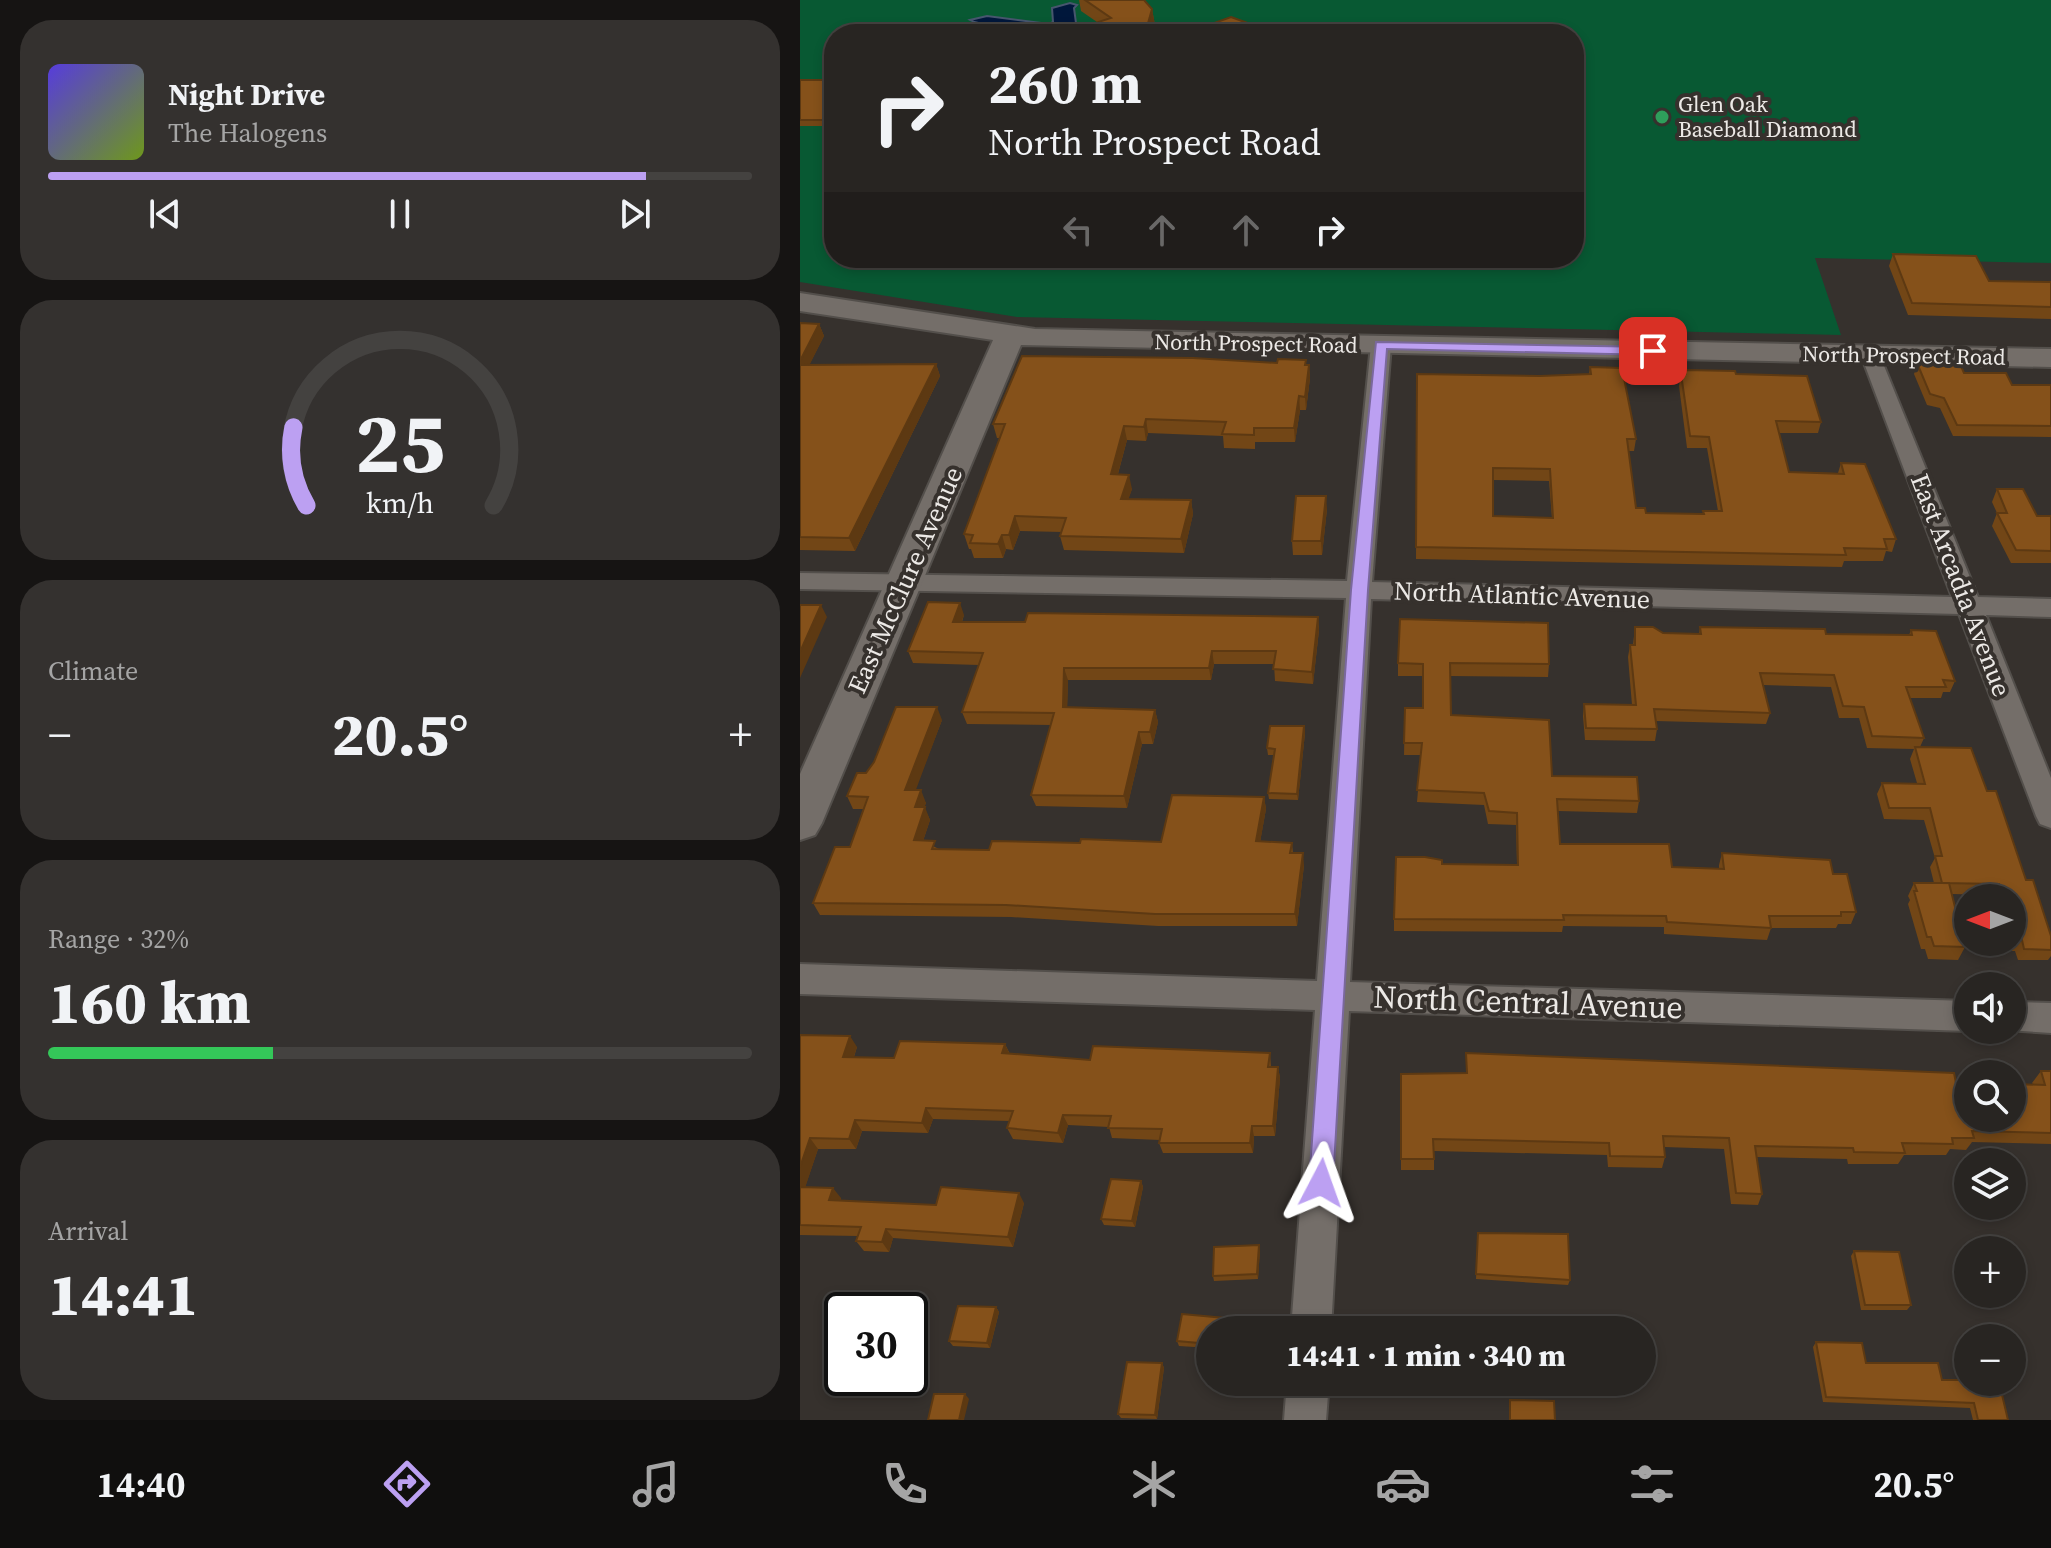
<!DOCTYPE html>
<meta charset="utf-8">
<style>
:root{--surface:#282522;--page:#34312f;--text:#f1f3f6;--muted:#a5a5a5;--line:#444240;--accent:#bca0f2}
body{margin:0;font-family:"Source Serif 4",serif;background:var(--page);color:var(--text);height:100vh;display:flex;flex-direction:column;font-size:30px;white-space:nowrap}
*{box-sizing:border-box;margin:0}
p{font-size:26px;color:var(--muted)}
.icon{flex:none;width:44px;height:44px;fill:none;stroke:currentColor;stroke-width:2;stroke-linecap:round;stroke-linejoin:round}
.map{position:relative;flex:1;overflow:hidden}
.panel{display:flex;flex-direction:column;gap:20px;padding:20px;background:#161413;width:800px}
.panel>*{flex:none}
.hud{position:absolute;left:24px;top:24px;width:760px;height:244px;border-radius:32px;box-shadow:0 4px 12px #0003,0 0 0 2px var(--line);background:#282522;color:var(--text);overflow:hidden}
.needle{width:52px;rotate:270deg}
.controls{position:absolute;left:1154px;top:884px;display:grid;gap:16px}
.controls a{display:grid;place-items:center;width:72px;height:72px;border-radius:50%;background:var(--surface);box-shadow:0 4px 12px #0003,0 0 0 2px var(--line);font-size:40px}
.speed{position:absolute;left:24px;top:1292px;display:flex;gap:16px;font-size:40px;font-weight:700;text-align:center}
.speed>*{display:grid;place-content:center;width:104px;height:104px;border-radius:50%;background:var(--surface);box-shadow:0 4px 12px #0003,0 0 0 2px var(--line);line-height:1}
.speed .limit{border:4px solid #111;border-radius:12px;background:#fff;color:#111}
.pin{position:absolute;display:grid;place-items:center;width:68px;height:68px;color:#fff;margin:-34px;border-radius:16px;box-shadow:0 4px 12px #0006}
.me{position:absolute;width:88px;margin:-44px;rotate:4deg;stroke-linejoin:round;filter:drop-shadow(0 0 6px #0008)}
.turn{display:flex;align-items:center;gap:28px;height:168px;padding:0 32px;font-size:36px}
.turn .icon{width:104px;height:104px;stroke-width:2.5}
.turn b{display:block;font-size:56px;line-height:68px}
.lanes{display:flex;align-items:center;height:76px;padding:0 32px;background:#0003;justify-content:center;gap:40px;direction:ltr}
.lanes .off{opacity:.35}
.big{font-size:60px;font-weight:800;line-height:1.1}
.panel .tile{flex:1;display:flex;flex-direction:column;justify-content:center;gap:12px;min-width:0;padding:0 28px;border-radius:32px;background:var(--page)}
.panel .dial{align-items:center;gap:0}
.dial svg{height:208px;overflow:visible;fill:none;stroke:var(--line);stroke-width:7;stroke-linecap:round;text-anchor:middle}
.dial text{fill:var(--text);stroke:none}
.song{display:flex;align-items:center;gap:24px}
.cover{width:96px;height:96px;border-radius:12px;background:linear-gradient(135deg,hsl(250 70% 55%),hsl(80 70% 35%))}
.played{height:8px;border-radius:4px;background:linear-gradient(90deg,var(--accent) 85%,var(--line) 85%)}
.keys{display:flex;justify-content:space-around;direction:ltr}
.heat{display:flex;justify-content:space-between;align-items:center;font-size:44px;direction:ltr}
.charge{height:12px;border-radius:6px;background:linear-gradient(90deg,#34c759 32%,var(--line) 0)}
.trip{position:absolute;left:396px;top:1316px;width:460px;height:80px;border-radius:40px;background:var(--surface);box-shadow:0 4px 12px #0003,0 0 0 2px var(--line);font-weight:800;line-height:80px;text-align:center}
.menu{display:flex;height:128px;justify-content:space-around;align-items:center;background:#100f0e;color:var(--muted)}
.menu .icon{width:56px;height:56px}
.menu .selected{color:var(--accent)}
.menu b{font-size:36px;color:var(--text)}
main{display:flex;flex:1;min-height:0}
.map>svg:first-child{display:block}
.green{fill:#085933;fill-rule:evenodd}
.water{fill:#00173b;stroke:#47566e;stroke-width:2}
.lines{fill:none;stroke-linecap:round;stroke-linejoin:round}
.street-casing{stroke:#534f4b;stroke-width:4}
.secondary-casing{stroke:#534f4b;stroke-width:4}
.street{fill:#746e69;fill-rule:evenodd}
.secondary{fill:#746e69;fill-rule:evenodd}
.wall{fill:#724616;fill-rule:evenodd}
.shaded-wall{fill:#5d3912}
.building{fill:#85511a;stroke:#5d3912;stroke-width:2;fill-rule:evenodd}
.route{fill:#bca0f2;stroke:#7a689d;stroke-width:2}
.leisure-dot{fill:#2e9e5b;stroke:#36312d;stroke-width:3}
.labels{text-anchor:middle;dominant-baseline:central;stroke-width:8;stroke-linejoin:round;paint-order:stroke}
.far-poi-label{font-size:22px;fill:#ece9e6;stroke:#36312d;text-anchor:start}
.far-street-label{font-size:22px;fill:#ece9e6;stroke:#36312d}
.street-label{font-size:26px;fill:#ece9e6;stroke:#36312d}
.near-street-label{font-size:32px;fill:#ece9e6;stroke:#36312d}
</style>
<main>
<section class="panel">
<div class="tile">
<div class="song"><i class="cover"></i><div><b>Night Drive</b><p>The Halogens</p></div></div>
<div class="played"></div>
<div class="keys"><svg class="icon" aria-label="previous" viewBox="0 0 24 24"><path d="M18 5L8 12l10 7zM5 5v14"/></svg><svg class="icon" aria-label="pause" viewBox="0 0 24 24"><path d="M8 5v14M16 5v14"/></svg><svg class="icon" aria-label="next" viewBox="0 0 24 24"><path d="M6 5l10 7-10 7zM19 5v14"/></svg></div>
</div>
<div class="tile dial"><svg viewBox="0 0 100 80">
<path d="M14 69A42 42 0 1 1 86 69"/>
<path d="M14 69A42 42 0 0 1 9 39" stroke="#bca0f2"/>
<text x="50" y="56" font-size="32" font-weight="700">25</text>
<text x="50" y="72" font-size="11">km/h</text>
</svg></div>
<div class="tile"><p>Climate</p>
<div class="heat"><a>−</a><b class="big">20.5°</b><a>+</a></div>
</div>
<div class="tile"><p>Range · 32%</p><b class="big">160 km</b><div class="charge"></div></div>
<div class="tile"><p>Arrival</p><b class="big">14:41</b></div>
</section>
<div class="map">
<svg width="1251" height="1420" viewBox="0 0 1251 1420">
<rect width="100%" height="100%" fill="#36312d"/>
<!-- green -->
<path class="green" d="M0,0H1251V263L1015,258L1041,335L217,317L0,282ZM34,34H774V258H34Z"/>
<!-- water -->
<path class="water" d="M270,3L277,5L274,8L276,23C262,45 222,32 202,27C191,24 179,25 170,20L187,16L249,24L253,22L252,8Z"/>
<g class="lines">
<defs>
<path id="street" d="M581,339L591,345L572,582L1152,597L1061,355L1064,351H1078L1178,597L1251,599V617L1186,615L1251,778V828L1240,824L1236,816L1159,614L571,599L550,982L1168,1001V1030H1171L1168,1031L549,1011L531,1330H491L515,1010L0,994V964L517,981L546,598L0,589V573L547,581L571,345Z
M1212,1002L1251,1003V1033L1206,1030H1212Z
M487,1382H529L526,1420H484Z"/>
<path id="secondary" d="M0,293L235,329L1251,349V367L221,345L22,823L15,835L0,840V774L193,340L0,311Z"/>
</defs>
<!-- street casing -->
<use href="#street" class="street-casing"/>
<!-- secondary casing -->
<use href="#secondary" class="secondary-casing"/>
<!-- street -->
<use href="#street" class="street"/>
<!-- secondary -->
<use href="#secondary" class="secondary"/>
</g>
<!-- wall -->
<path class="wall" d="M279,0H344L352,9L355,25L297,22L281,11Z
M400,28L478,34H401Z
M0,80H34V126H0Z
M1093,254L1189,281L1251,282V319L1108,315L1089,266Z
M0,323L19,324L24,336L9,365L136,364L140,376L55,551L0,550Z
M1117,363L1212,385H1251V437L1153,436L1140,408L1127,405L1114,374Z
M509,365L510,378L506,410H500L495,442H455V449L424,448L423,436L348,433L346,441L327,440L318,474L332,489L328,499L391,500L393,514L384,553L264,550L260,536L262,532L220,531L213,550L206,549L203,558H174L171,549H169L164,534L200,438H197L193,424Z
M790,367L836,439L834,451H828L836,508L846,513L903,514V511H918L907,448H887L879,386L881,374H884V370L936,374L1021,422L1018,433H979L989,472L1038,473L1041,463L1096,539L1092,552L1086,551L1083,561H1044L1042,567L616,559L617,374L740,376L789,374ZM693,480L749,481L752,518L693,516Z
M1197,489L1237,516H1251V563H1211L1192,526L1197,513L1192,502Z
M527,509L522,555H493L492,541Z
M164,615L162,622L518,617L519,630L513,684L475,681L474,664H414L411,680H268L267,707L355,710L358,722L353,744H342L327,808L236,806L231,795L251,725L167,724L162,712L179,665L113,663L108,651Z
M835,627L863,633L899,634L900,627L1026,634L1109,635L1111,630L1155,681L1150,692H1143L1141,698H1110L1124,738L1120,747L1187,791L1251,936V956L1248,960H1218L1215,951H1211L1208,942H1212V898H1194L1193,895L1152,894L1165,947L1158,960L1128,959L1125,949H1121L1108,904L1110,900L1108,896L1114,883H1134L1130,867L1135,858L1124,820L1084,819L1077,794L1082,783H1117L1110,759L1114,749L1067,748L1059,718H1039L1031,687L963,685L970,713L966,724L856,721L857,729L855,741L785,740L783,716L784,704L832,705L828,657L830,645H833Z
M598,663L749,664L748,677L650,676L651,715L752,776L839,801L837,813L758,811L760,844L872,867L919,869V865L922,853L1033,874L1056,912L1051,924H1038L1036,928H971L967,940L864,934V927L763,926L762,932L594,931V919L642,864L717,865L716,825L688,824L684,805L617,802L621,755H604L605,708H623V676H598Z
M142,720L115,790L126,803L124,807L130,820L123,841L139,849L189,850L280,843L361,842L464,797L466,809L460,842L492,843L493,853L504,865L497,926H358L211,917L20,915L13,903L50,847L64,809H53L47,796L66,773Z
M504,726L505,733L498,800L469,799L468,793L474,755H468L467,748Z
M0,1035L57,1047L54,1057L94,1058L205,1044L210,1054L290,1060L470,1053L471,1067H478L480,1078L475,1136H454L453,1153H363L359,1143L360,1140L312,1138L309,1127L268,1125L263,1143L213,1139L207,1128L210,1121L133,1119L128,1133L62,1131L56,1149H18L5,1187L41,1198L40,1201L136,1205L224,1203L213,1247L93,1238L89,1252L64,1251L56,1241L58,1236L0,1235Z
M666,1053L1156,1083L1233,1084L1232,1083L1241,1071H1251V1144L1172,1142L1166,1150L1150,1149L1146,1155H1104L1098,1164H1048L1047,1159L957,1157L962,1194L958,1205L931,1204L924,1149L864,1147L865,1157L862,1168L808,1167L807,1155L634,1151V1170H601V1074L666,1073Z
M341,1181L343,1187L335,1227L304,1225L301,1219Z
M678,1233L770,1280L768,1285L676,1279Z
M460,1250L458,1279L414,1281L413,1276Z
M1054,1251L1111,1305L1107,1310H1061L1051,1256Z
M196,1307L199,1312L190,1348L153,1346L149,1341Z
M427,1323L410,1330V1348L379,1346L377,1341Z
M1016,1342L1066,1363L1142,1380L1208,1420H1173L1170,1408L1023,1402L1013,1347Z
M362,1363L364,1368L357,1419L321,1418L318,1414Z"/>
<!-- shaded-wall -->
<path class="shaded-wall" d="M352,9L355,25L352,34H345Z
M19,324L24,336L3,378L0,370V361Z
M136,364L140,376L55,551L49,538Z
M509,365L510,378L506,410L505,397Z
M499,396L500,410L495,442L494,428Z
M346,419L348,433L346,441L344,427Z
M324,426L327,440L314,488L311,474Z
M329,475L332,489L324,513L321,499Z
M526,496L527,509L522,555L521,541Z
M391,500L393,514L384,553L381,539Z
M215,516L220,531L213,550L209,535Z
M202,535L206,549L203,558L198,544Z
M160,603L164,615L157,634L153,622Z
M21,605L27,617L0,678V652Z
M518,617L519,630L513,684L512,672Z
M412,651L414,664L411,680L409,668Z
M264,668L268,680L267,719L263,707Z
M137,707L142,720L111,803L105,790Z
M355,710L358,722L353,744L350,732Z
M504,726L505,733L498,800L497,794Z
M339,732L342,744L327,808L324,796Z
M121,790L126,803L120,820L115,807Z
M464,797L466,809L458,854L456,841Z
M125,807L130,820L119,853L114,840Z
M503,853L504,865L497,926L495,914Z
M50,1036L57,1047L50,1068L43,1057Z
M205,1044L210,1055L202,1053Z
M478,1067L480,1078L475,1136L473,1126Z
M126,1108L133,1119L128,1133L122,1123Z
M263,1115L268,1125L263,1143L258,1133Z
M55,1120L62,1131L56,1149L49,1139Z
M452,1126L454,1136L453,1153L450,1143Z
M10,1138L18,1149L2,1197L0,1195V1167Z
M341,1181L343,1187L335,1227L332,1221Z
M33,1188L41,1198L37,1210L29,1200Z
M219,1193L224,1203L213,1247L208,1237Z
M86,1229L93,1238L89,1252L82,1242Z
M459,1245L460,1250L458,1279L457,1274Z
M196,1307L199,1312L190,1348L187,1343Z
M362,1363L364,1368L357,1419L355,1415Z
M165,1394L169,1399L164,1420H159Z"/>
<!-- building -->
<path class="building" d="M285,0H344L352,9L345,34H261L311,18Z
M431,17L478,34H414L400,28Z
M0,80H34L33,120H0Z
M1093,254L1176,256L1189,281L1251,282V307L1112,303Z
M0,323L19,324L0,361Z
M222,356L393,358L477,363L478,359L506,360L505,365H509L505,397L499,396L494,428H454V435L422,434L426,422L346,419L344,427L324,426L311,474L329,475L321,499L391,500L381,539L260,536L266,518L215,516L209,535H202L198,544L170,543L173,535L164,534L205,424H193Z
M1117,363L1160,364L1164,373H1206L1212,385H1251V426L1157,425L1144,398L1130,394Z
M136,364L49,538L0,537V365Z
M790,367L822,368L836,439H827L836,508H845L846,513L904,514L903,511H922L909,437L890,436L881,374H885L884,370L935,371L936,374L1007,376L1021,422L976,421L989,472L1044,474L1041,463L1065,464L1096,539H1084L1087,549L1044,548L1046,555L616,547L617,374L740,376L791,374ZM693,468L750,469L753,518L693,516Z
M1197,489H1223L1237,516H1251V551L1216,550L1197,513H1207Z
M496,496H526L521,541H492Z
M128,602L160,603L153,622H225L228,613L518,617L512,672L473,669L476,651H412L409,668H264L263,707L355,710L350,732H339L324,796L231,795L254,713L162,712L183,653L108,651Z
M0,605H21L0,652Z
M600,619L748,623L749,664L650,663L651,715L749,720L752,776L837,777L839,801L757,799L760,844H869L872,867L924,869L922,853L1030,860L1033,874H1047L1056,912H1041V916H969L971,928L867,922L866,916L763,915L764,920L594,919L596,857H625L642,860V864L718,865L717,813L689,811L684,793L617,790L622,743H604L605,708H623V664L598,663Z
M835,627H853L863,633L901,634L900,627L1025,629L1026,634L1112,635L1111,630L1136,631L1155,681L1143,680L1146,687H1106L1124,738L1072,736L1064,707L1043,706L1034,675L960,673L970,713L854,709L857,729L786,728L784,704L836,705L830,645H835Z
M96,707H137L105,790H121L115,807H125L114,840L135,841L132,849L189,850L192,841L280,843L281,839L361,842L372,795L464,797L456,841L492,843L490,853H503L495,914H355L206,905L13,903L35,847H50L68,797L47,796L57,773H66L74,762Z
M470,726H504L497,794L468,793L475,749L467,748Z
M1115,747L1171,748L1187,791H1196L1226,880H1233L1251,936V950L1224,949L1222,940H1218L1212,923V898H1203L1199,884L1142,883L1135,856H1142L1130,808H1089L1082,783L1125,784Z
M1114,883H1149L1165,947L1134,946L1131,937H1127L1114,891H1117Z
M0,1035L50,1036L43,1057L94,1058L100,1041L205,1044L202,1053L290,1060L293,1046L470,1053L468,1067H478L473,1126H452L450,1143H359L362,1129L308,1128L311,1116L263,1115L258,1133L207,1128L213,1111L126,1108L122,1123L55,1120L49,1139L10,1138L0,1167Z
M666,1053L1154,1073L1156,1083H1168V1118H1212V1084L1245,1085L1241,1071H1251V1133L1172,1131L1174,1138H1152L1153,1144L1102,1143L1105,1153L1054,1152L1053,1148L955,1146L962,1194L936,1193L929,1138L863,1136L865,1157L810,1156L809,1143L633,1139L634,1159H601V1074L667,1073Z
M311,1179L341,1181L332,1221L301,1219Z
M0,1187L33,1188L29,1200L136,1205L141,1187L219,1193L208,1237L86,1229L82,1242L56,1241L61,1227L0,1225Z
M678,1233L768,1234L770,1280L676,1274Z
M459,1245L457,1274L413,1276L414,1247Z
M1054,1251L1099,1252L1111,1305H1065Z
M158,1306L196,1307L187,1343L149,1341Z
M382,1314L425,1318L423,1330H410V1344L377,1341Z
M569,1325L619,1326V1330H569Z
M1016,1342L1062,1343L1066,1363H1138L1142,1380H1168V1382H1199L1208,1420H1178L1174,1403L1026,1397Z
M327,1362L362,1363L355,1415L318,1414Z
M134,1394H165L159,1420H128Z
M710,1400L754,1401L755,1420H710Z"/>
<!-- route -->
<path class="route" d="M576,342L853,347L860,351L853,355L587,349L568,590L533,1183L530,1191L521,1194L512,1191L509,1183L551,590Z"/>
<!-- markers -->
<circle class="leisure-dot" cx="862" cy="117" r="8"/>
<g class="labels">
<!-- far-poi labels -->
<g class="far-poi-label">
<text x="878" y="104">Glen Oak<tspan x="878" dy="25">Baseball Diamond</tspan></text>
</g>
<!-- far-street labels -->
<g class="far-street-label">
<text transform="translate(456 343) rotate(1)">North Prospect Road</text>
<text transform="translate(1104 355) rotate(1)">North Prospect Road</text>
</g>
<!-- street labels -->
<g class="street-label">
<text transform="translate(105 580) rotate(-66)">East McClure Avenue</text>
<text transform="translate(1161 585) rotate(69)">East Arcadia Avenue</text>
<text transform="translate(722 595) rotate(2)">North Atlantic Avenue</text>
</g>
<!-- near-street labels -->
<g class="near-street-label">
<text transform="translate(728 1002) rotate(2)">North Central Avenue</text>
</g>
</g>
</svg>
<div class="controls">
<a><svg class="needle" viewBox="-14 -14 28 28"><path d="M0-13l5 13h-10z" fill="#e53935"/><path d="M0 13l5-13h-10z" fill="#a5a5a5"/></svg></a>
<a><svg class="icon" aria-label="sound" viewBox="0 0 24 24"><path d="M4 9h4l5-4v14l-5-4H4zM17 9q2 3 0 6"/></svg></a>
<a><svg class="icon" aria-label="search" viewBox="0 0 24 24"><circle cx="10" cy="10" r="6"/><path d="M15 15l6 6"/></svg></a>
<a><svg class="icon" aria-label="layers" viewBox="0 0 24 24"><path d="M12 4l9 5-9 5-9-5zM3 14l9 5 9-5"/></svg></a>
<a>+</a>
<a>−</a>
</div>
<div class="speed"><div class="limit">30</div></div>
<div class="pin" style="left:853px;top:351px;background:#d93025"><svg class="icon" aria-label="arrive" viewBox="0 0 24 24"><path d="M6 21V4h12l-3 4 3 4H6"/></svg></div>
<svg class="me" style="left:521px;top:1183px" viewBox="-20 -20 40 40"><path d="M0-17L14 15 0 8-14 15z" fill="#bca0f2" stroke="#fff" stroke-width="4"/></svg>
<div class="trip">14:41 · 1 min · 340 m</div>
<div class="hud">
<div class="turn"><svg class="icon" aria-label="right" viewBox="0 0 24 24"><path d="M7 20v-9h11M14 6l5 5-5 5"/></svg><div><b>260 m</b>North Prospect Road</div></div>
<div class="lanes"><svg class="icon off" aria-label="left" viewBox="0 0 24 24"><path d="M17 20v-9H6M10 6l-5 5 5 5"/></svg><svg class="icon off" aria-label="ahead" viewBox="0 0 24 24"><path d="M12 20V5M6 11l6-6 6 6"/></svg><svg class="icon off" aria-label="ahead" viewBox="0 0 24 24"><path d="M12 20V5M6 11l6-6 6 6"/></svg><svg class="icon" aria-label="right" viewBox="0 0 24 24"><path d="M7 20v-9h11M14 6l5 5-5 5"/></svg></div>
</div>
</div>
</main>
<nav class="menu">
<b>14:40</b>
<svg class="icon selected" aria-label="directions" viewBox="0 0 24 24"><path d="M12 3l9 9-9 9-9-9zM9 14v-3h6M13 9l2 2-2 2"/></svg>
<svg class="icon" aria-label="music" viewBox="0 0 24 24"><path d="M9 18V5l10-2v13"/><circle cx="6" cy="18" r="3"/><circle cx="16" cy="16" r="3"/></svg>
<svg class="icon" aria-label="phone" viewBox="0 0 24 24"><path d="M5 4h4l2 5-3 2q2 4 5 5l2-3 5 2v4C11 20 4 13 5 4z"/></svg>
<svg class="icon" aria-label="climate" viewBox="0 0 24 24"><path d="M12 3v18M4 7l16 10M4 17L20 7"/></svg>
<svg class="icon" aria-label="car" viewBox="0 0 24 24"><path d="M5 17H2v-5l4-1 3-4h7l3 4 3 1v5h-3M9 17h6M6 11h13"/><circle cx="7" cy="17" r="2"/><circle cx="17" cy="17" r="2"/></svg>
<svg class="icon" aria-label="filters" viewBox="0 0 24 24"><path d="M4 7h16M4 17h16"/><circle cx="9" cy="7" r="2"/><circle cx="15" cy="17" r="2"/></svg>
<b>20.5°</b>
</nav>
